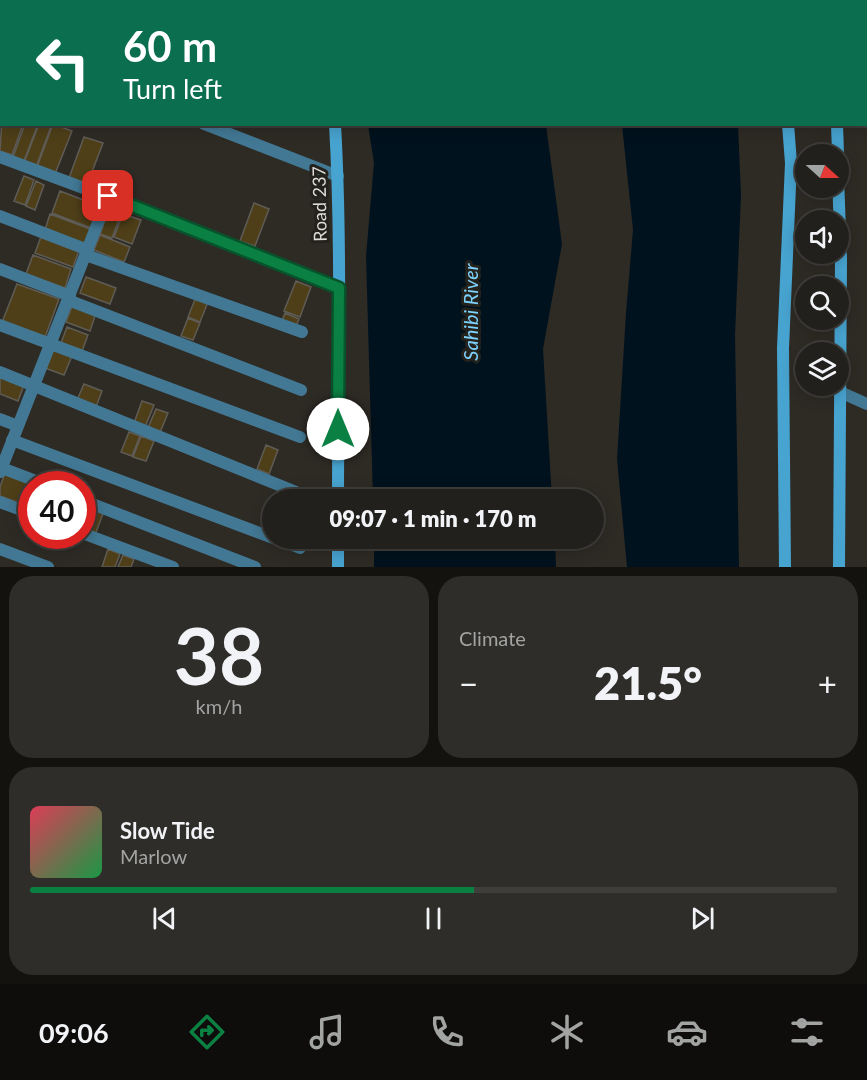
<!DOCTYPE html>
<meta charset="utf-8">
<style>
:root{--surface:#22201c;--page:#2e2d29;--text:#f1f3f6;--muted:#a2a3a3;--line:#3f3e3b;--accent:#0b8043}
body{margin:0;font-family:Lato,sans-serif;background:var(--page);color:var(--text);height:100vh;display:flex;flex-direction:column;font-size:22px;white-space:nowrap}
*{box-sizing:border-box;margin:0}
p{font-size:20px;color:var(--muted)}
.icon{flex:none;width:33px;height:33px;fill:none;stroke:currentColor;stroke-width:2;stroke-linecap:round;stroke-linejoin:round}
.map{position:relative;height:567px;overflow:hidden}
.side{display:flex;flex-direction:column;gap:9px;padding:9px;background:#13120f;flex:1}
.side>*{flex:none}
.top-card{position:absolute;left:0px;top:0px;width:867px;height:126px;box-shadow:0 3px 15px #0003,0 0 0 2px var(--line);background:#0b6e4f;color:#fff;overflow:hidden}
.needle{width:39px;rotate:111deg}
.tools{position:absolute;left:795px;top:144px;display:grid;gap:12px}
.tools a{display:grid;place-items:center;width:54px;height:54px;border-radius:50%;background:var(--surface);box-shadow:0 3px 15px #0003,0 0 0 2px var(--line);font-size:30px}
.speed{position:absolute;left:18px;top:471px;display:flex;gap:12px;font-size:30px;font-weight:700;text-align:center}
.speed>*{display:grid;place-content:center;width:78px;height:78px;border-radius:50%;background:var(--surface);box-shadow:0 3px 15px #0003,0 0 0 2px var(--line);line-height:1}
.speed .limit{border:9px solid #d22;background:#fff;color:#111}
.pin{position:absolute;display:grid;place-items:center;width:51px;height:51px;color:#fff;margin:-26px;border-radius:12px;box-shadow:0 3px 9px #0006}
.me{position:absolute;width:66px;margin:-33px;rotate:0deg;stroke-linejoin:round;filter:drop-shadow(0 0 4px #0008)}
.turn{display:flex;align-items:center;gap:21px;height:126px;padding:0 24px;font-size:27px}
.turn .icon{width:78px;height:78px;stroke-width:2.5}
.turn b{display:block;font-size:42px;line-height:51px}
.big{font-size:45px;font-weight:800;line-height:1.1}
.side .card{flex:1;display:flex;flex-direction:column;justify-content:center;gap:9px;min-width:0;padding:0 21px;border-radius:24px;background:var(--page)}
.side .dial{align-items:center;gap:0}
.dial b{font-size:78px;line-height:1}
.song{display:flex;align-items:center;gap:18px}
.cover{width:72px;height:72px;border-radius:9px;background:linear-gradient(135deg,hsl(350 70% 55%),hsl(140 70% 35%))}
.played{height:6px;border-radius:3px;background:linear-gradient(90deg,var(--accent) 55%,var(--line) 55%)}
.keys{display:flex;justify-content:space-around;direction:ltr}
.heat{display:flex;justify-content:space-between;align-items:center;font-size:33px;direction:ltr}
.side .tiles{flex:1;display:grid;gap:9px;grid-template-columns:1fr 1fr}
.card:last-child{grid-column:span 2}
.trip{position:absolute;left:262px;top:489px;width:342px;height:60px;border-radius:30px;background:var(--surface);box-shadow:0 3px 15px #0003,0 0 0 2px var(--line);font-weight:800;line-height:60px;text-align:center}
.tabs{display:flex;height:96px;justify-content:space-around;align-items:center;background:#0e0d0b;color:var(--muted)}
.tabs .icon{width:42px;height:42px}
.tabs .active{color:var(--accent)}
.tabs b{font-size:27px;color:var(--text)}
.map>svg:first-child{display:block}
.water{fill:#00121e}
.building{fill:#4e3f18;stroke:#5f5c56;stroke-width:1.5}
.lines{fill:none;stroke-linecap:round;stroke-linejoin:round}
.lane{stroke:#427894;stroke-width:7}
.street{stroke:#427894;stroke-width:12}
.secondary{stroke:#47a3cf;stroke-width:12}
.route-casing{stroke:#07532c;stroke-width:15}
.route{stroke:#0b8043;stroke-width:10}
.labels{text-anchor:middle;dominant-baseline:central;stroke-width:6;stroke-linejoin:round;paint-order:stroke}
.street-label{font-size:18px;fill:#dfddd9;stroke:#24221c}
.water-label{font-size:20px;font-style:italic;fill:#7dd2fe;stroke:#24221c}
</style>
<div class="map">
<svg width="867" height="567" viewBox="0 0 867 567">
<rect width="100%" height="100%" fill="#2e2b25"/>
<!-- water -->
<path class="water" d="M368,125H546L562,244L543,349L552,499H373L366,256L374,163Z
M622,125H738L741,195L735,335L739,567H627L617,459L626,313L633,230Z
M374,539H555L556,567H374Z"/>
<!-- building -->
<path class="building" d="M2,118V124H23L12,155L0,151Z
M25,124H38L24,161L13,157Z
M39,124H52L36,167L24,163Z
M53,124L72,131L55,174L37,167Z
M84,137L103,143L87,185L69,178Z
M24,176L34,180L25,205L14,201Z
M36,181L44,185L35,210L26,206Z
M60,191L99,206L91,228L52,213Z
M254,203L269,209L255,246L240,241Z
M109,210L121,214L112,238L100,234Z
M50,214L90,229L84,247L44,233Z
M123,214L141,220L132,244L114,237Z
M42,234L80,248L73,267L35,253Z
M100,235L130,247L124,262L94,250Z
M33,255L71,269L65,288L26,274Z
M86,277L116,288L110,304L80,293Z
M296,281L311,287L300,317L284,311Z
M17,284L59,299L44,340L1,325Z
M196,297L208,302L200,322L188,317Z
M73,304L96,313L90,331L66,322Z
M285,313L299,319L295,329L281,323Z
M188,318L200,323L193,340L181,336Z
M67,327L88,335L82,351L61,343Z
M53,348L72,356L64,375L45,368Z
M0,376L24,385L18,401L0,394Z
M84,384L102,391L96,407L77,400Z
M142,401L154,405L145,427L134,423Z
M156,409L168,413L159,435L147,430Z
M129,432L140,436L132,456L121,452Z
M141,436L154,441L146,461L133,457Z
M266,445L278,450L269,474L257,469Z
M5,473L30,482L22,504L0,496V487Z
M84,503L104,511L95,535L82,530Z
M108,549L120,554L115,567H102Z
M123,555L134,559L131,567H118Z"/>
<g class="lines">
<!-- lane -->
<path class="lane" d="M866,70H867"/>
<!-- street -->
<path class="street" d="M182,0L186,2
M0,45L2,46
M204,124L338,176
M0,157L108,197
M0,216L88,250
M86,255L302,332
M0,269L70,296
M68,300L301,390
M0,325L300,437
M0,372L301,494
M840,392L867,404
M0,419L18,426
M12,440L273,538
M2,468L44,484
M0,472L108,197L339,288
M82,500L255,567
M0,502L32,514
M82,533L173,567
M274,538L300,548
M0,549L48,567"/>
<!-- secondary -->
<path class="secondary" d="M323,0V2
M775,0L776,2
M829,0V2
M335,124C342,249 338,375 338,500
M837,124L838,154
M838,177L841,259L839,567
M338,567V538
M785,567L783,348L791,163L788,124"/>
</g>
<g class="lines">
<defs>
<path id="route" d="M108,196L339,288L338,429"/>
</defs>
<!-- route casing -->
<use href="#route" class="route-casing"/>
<!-- route -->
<use href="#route" class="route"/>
</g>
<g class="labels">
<!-- street labels -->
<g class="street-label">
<text transform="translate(319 204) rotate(-91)">Road 237</text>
</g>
<!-- water labels -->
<g class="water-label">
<text transform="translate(470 312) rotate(-90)">Sahibi River</text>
</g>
</g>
</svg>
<div class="tools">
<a><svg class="needle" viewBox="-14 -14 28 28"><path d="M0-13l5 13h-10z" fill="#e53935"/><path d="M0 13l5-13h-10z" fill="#a2a3a3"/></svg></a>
<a><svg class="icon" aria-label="sound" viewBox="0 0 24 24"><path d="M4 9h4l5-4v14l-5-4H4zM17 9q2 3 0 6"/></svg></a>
<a><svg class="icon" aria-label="search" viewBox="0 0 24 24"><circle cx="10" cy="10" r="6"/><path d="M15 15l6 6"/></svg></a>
<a><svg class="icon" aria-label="layers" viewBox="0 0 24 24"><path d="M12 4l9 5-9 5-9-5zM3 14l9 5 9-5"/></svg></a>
</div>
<div class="speed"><div class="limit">40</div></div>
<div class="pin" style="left:108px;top:196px;background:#d93025"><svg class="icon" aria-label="arrive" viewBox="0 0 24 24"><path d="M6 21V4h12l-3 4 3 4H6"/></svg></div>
<svg class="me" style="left:338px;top:429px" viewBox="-20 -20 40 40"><circle r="19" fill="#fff"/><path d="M0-13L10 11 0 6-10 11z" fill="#0b8043"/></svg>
<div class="trip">09:07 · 1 min · 170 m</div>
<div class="top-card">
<div class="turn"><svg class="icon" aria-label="left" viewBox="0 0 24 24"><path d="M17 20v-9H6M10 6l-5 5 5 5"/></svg><div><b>60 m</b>Turn left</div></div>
</div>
</div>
<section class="side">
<div class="tiles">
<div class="card dial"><b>38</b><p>km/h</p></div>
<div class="card"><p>Climate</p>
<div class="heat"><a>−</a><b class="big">21.5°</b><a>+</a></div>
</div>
<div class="card">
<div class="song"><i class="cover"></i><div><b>Slow Tide</b><p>Marlow</p></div></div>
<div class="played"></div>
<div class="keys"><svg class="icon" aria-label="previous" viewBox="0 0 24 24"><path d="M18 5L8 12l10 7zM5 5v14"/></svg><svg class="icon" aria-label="pause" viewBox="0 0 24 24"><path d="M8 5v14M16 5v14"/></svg><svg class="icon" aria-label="next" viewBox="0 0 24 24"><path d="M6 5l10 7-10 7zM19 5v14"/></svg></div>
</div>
</div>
</section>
<nav class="tabs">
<b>09:06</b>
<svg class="icon active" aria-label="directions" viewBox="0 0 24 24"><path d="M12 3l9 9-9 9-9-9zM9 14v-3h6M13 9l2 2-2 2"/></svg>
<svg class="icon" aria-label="music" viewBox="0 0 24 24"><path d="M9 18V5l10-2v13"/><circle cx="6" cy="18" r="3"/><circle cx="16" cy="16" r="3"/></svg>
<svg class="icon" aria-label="phone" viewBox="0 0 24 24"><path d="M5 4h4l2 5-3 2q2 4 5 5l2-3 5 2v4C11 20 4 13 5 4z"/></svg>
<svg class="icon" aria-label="climate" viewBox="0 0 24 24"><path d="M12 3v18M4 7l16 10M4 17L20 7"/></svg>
<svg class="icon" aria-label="car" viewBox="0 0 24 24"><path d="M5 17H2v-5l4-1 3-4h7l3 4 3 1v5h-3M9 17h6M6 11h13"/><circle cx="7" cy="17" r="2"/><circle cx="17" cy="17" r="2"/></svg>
<svg class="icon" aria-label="filters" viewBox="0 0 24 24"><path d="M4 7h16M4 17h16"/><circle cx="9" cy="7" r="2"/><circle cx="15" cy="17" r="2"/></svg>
</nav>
